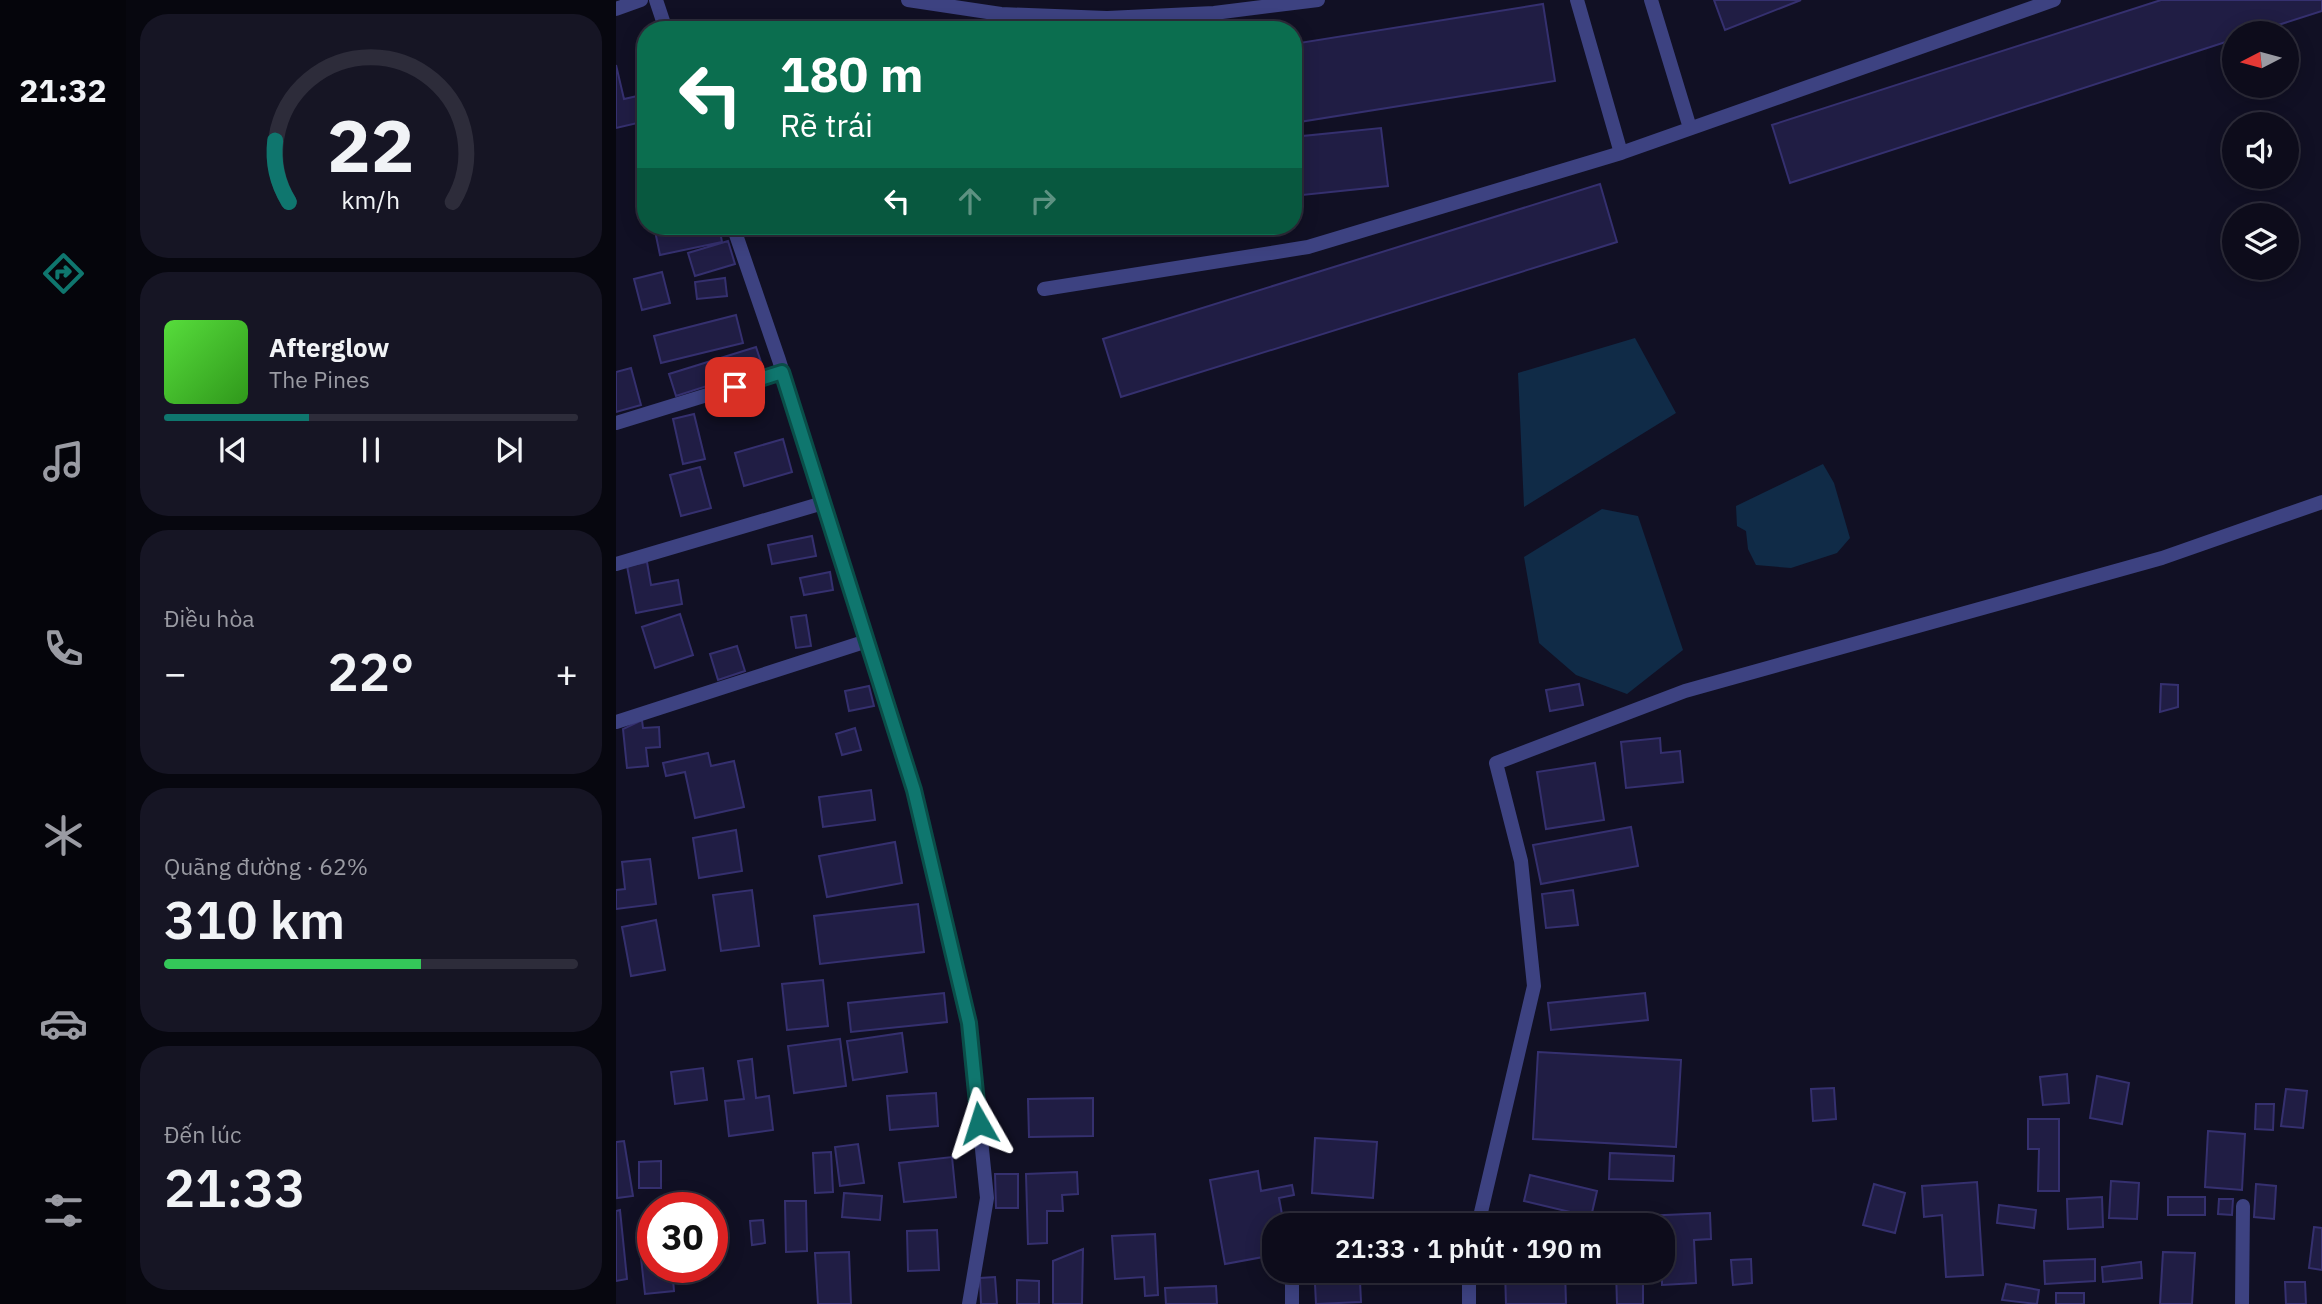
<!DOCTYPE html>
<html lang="vi">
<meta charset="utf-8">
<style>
:root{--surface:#0d0c1b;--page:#161524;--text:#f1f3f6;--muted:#9a9ba3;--line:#2d2c3a;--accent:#0f766e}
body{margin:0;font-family:"IBM Plex Sans",sans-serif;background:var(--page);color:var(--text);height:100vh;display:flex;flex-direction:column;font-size:26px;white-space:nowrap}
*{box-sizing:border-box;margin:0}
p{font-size:23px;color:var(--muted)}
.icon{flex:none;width:38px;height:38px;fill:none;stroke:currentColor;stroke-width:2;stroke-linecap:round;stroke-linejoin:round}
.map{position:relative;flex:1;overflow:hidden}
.side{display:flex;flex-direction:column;gap:14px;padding:14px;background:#07070f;width:490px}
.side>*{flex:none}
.hud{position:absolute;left:21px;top:21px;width:665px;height:214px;border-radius:28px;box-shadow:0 4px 18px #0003,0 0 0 2px var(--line);background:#0b6e4f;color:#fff;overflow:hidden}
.needle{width:46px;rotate:264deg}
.tools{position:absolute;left:1606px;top:21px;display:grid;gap:14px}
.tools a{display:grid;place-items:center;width:77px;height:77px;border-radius:50%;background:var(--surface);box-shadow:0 4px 18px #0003,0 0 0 2px var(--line);font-size:35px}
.speed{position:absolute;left:21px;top:1192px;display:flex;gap:14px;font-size:35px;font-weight:700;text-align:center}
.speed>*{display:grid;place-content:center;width:91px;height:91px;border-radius:50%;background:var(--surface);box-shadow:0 4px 18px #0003,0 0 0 2px var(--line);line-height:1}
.speed .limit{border:10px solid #d22;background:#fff;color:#111}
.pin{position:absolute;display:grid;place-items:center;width:60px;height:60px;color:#fff;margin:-30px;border-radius:14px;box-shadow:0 4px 10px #0006}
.me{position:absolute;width:77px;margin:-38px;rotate:354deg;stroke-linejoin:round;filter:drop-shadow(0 0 5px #0008)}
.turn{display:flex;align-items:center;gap:24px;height:147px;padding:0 28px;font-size:32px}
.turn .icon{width:91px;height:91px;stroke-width:2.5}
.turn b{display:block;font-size:49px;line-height:60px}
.lanes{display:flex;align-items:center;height:66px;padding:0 28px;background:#0003;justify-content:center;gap:35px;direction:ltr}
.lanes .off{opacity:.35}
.big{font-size:52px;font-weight:600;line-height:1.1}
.side .card{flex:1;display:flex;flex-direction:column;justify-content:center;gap:10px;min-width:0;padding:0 24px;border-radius:28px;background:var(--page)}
.side .dial{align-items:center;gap:0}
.dial svg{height:182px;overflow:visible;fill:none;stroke:var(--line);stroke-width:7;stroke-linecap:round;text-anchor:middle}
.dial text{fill:var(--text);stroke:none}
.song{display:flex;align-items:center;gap:21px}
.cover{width:84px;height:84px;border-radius:10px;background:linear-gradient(135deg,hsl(110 70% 55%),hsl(110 70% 35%))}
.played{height:7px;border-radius:4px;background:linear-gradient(90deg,var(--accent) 35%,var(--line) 35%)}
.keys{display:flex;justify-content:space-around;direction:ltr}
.heat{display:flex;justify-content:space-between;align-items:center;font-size:38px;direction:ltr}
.charge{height:10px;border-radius:5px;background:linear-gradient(90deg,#34c759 62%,var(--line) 0)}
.trip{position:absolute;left:646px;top:1213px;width:413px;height:70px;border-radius:28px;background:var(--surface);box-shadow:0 4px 18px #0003,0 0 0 2px var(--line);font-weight:600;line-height:70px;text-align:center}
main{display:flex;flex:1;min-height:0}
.tabs{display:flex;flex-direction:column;width:126px;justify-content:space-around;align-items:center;background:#05050b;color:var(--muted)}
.tabs .icon{width:49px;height:49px}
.tabs .on{color:var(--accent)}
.tabs b{font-size:32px;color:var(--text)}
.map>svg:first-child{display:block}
.water{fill:#102b47}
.building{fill:#201d44;stroke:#35306f;stroke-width:2}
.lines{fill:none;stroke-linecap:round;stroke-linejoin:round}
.service{stroke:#3d4281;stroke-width:14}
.minor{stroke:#3d4281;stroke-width:14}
.route-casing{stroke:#0a4d48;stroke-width:18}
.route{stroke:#0f766e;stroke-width:12}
</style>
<main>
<nav class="tabs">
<b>21:32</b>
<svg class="icon on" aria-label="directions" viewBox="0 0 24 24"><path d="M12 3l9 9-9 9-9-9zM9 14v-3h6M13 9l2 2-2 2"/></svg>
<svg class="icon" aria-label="music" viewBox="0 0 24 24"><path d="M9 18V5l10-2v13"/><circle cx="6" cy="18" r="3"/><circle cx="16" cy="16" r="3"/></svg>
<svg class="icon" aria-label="phone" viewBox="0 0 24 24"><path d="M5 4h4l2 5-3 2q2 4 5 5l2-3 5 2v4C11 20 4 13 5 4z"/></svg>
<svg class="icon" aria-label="climate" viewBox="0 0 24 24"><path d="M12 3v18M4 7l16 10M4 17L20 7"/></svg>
<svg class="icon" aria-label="car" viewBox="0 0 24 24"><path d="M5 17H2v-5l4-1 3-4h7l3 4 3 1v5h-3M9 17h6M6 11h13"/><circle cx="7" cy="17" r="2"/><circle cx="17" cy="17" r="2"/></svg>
<svg class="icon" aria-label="filters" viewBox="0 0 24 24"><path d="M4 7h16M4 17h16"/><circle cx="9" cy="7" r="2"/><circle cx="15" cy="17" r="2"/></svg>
</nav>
<section class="side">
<div class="card dial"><svg viewBox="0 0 100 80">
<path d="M14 69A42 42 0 1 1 86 69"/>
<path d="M14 69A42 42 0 0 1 8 42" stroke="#0f766e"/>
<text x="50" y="56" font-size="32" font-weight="700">22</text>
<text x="50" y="72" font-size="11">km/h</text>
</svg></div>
<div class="card">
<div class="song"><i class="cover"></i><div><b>Afterglow</b><p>The Pines</p></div></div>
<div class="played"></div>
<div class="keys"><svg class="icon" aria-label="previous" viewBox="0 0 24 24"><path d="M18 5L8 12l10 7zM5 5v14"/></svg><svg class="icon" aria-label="pause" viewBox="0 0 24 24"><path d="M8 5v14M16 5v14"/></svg><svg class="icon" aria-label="next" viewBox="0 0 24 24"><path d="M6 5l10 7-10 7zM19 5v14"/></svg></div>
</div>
<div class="card"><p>Điều hòa</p>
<div class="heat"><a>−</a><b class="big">22°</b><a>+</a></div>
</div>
<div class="card"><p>Quãng đường · 62%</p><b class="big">310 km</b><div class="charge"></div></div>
<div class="card"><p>Đến lúc</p><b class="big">21:33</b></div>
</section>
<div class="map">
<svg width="1706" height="1304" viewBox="0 0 1706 1304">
<rect width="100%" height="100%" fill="#111024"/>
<!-- water -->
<path class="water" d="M1019,338L1060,413L908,507L902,373Z
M1207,464L1218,483L1234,538L1221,553L1175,568L1140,565L1132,549L1130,531L1121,526L1120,506Z
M986,509L1022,516L1067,650L1011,694L960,675L923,643L908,557Z"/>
<!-- building -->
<path class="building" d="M1098,0H1185L1109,30Z
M1545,0H1706V11L1637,33H1619V39L1174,183L1156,125Z
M927,4L939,81L677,123V44Z
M0,65L8,99L30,94V121L0,128Z
M765,128L772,186L677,196V137Z
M30,141V169L23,143Z
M984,184L1001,242L505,397L487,339Z
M38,226H103L106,242L44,255Z
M112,241L119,264L79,276L72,253Z
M46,272L54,303L26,310L18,279Z
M109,278L111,296L81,299L79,282Z
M120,315L127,343L45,363L38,336Z
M140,347L147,368L60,396L53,374Z
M15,368L25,405L0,412V372Z
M78,414L89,459L67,464L57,419Z
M167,439L176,472L128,486L119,453Z
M84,467L95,508L65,516L54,475Z
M196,536L200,556L156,564L152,545Z
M31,562L35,585L62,580L66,604L20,613L11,566Z
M214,572L217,590L188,595L184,578Z
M64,614L77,655L39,668L26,627Z
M190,615L195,646L180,648L175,617Z
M121,646L129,671L102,680L94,654Z
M963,684L967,705L934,711L930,690Z
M1545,684L1562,685V707L1544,712Z
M253,686L258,706L233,711L229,691Z
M26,720L27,728L43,727L44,747L30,748L32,766L11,768L7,729Z
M239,728L245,750L226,755L220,734Z
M1044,738L1045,753L1064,751L1067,782L1010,788L1005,742Z
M92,753L95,766L118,761L128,807L79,818L69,772L50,776L47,763Z
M979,763L988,820L930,829L921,772Z
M255,790L259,820L207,827L203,797Z
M1015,827L1022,866L925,884L917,845Z
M120,830L126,871L83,878L77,838Z
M279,842L286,883L211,897L203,856Z
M34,859L40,904L0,909V890L9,889L6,862Z
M136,890L143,946L105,951L97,895Z
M957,890L962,925L930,928L926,894Z
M302,904L308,952L204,964L198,916Z
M40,920L49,970L15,976L6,927Z
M207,980L212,1026L171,1030L166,984Z
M328,993L331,1022L235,1032L232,1003Z
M1029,993L1032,1020L935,1030L932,1003Z
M286,1033L291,1072L237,1080L231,1041Z
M224,1039L230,1086L178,1093L172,1046Z
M922,1052L1065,1060L1060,1147L917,1139Z
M136,1059L140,1098L153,1096L157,1130L113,1136L109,1101L128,1099L122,1061Z
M87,1068L91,1100L59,1104L55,1072Z
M1451,1074L1453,1103L1427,1105L1424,1077Z
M1481,1076L1513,1083L1506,1124L1474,1118Z
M1218,1088L1220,1119L1197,1121L1195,1089Z
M1670,1089L1691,1091L1687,1128L1665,1126Z
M320,1093L322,1126L274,1130L271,1096Z
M477,1098V1136L413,1137L412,1099Z
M1640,1104H1658L1657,1130L1639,1129Z
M1412,1119H1443V1191H1422L1423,1149H1412Z
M1592,1131L1629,1134L1626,1190L1589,1187Z
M699,1138L761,1142L757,1198L696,1193Z
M8,1141L17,1196L1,1198L0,1142Z
M242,1144L248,1183L224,1186L219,1147Z
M215,1152L217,1192L199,1193L197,1153Z
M994,1153L1058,1156L1057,1181L993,1179Z
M336,1157L340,1197L288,1202L283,1163Z
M45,1161V1188H23V1162Z
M642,1171L645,1191L676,1185L678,1195L663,1198L668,1225H658V1231L654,1232L658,1255L609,1264L594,1180Z
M461,1172L462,1194L446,1195L447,1211H431V1243L412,1244L410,1174Z
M379,1174H402V1208H380Z
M914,1175L981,1191L975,1217L908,1201Z
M1495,1181L1523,1183L1521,1219L1493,1218Z
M1361,1182L1367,1275L1330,1277L1326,1215L1308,1217L1306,1186Z
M1258,1184L1289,1193L1279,1233L1247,1225Z
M1640,1184L1660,1186L1658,1219L1638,1217Z
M228,1193L266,1196L264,1220L226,1217Z
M1486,1197L1487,1227L1452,1229L1451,1199Z
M1552,1197H1589V1215H1552Z
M1603,1199H1617L1616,1215L1602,1214Z
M169,1201H190L191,1251L170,1252Z
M1383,1205L1420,1210L1418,1228L1381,1223Z
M4,1210L11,1279L0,1281V1211Z
M1094,1213L1095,1239L1078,1240L1080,1283L1046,1285V1225H1028L1027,1216Z
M147,1220L149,1243L136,1245L134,1221Z
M1698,1227L1706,1228V1270L1693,1268Z
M321,1230L323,1270L292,1271L291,1231Z
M539,1234L542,1295L529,1296L528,1277L499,1279L496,1236Z
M37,1248V1267H56L58,1291L29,1294L24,1249Z
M467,1249L466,1304H437V1261Z
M233,1252L235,1304H202L199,1253Z
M1547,1252L1579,1253L1576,1304H1544Z
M1135,1259L1136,1283L1117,1285L1115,1260Z
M1479,1259V1281L1429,1284L1428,1261Z
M1525,1262L1526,1278L1487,1282L1486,1267Z
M949,1270L950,1304H890L889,1271Z
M1000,1270H1027V1304H1001Z
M379,1277L381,1304H365L364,1278Z
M401,1280L423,1281V1304H401Z
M744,1281L745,1302L700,1304L699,1284Z
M1669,1282H1689L1690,1304H1670Z
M1390,1284L1423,1290L1421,1304L1386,1300Z
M600,1286L601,1304H550L549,1288Z
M1440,1293H1468V1304H1440Z"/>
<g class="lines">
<!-- service -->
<path class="service" d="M862,1225L918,986L905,861L880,763L1069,691L1546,558L1706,502
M853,1304V1270"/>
<!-- minor -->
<path class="minor" d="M40,0L50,30
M292,0L385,14L491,18L598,13L702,0
M961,0L1005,153
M1035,0L1074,128
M0,9L25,0
M117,226L163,360L298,790L353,1023L371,1198L353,1304
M428,289L692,247L1005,153L1438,0
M0,423L166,372
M0,564L207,503
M0,722L251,641
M676,1304V1270
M1626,1304L1627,1206"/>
</g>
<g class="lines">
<defs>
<path id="route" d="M119,387L166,372L298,790L353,1023L363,1123"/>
</defs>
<!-- route casing -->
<use href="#route" class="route-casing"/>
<!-- route -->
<use href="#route" class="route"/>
</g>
</svg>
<div class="tools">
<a><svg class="needle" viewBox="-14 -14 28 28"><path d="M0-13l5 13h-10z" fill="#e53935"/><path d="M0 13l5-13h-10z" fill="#9a9ba3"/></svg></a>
<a><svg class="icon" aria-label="sound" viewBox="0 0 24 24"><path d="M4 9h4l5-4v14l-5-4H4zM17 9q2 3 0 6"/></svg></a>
<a><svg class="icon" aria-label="layers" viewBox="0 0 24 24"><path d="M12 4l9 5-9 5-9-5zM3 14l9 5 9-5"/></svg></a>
</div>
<div class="speed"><div class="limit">30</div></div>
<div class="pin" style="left:119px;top:387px;background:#d93025"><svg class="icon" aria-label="arrive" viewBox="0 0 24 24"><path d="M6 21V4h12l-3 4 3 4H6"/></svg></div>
<svg class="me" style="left:363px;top:1123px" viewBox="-20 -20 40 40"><path d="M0-17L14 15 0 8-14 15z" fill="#0f766e" stroke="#fff" stroke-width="4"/></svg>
<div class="trip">21:33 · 1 phút · 190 m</div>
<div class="hud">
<div class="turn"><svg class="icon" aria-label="left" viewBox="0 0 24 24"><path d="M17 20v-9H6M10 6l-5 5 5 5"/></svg><div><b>180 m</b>Rẽ trái</div></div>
<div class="lanes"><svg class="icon" aria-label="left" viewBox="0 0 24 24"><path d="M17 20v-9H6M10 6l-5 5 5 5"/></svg><svg class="icon off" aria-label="ahead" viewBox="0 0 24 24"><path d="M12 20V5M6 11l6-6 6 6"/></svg><svg class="icon off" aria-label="right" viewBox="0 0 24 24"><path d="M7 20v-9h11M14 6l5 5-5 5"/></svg></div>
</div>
</div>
</main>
